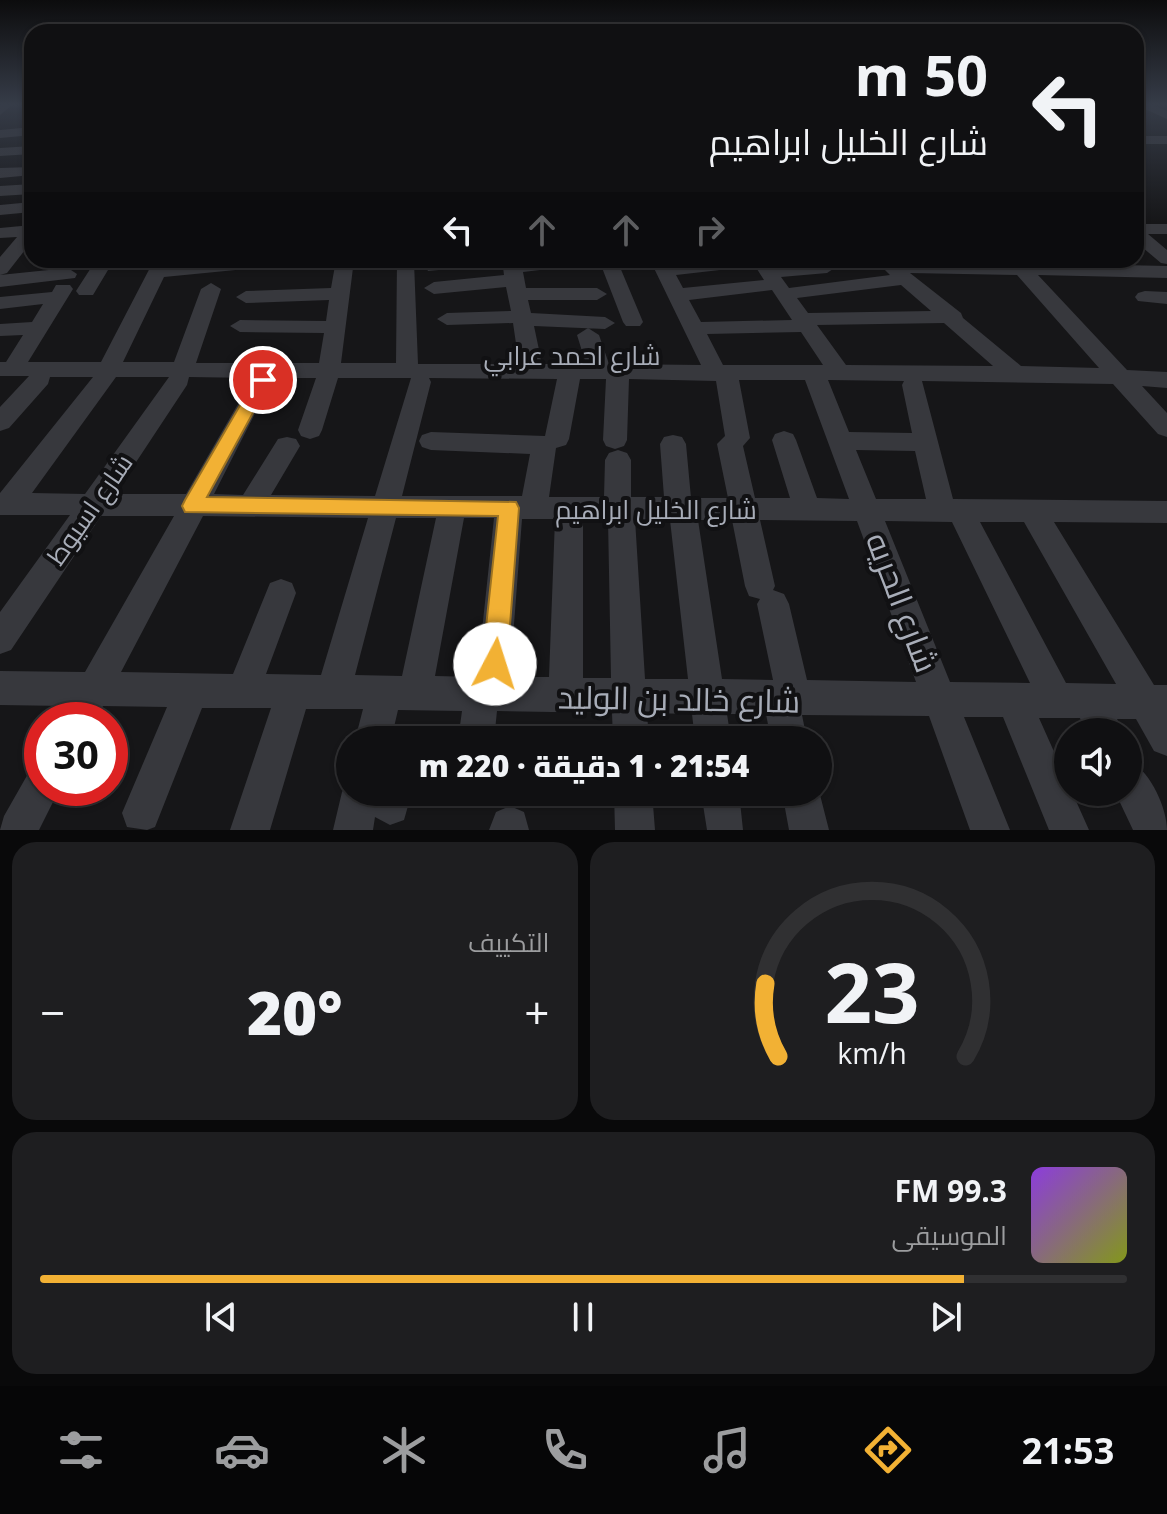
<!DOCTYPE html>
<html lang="ar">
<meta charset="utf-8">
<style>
:root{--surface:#101012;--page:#1e1e20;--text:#f1f3f6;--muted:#9c9d9f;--line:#303032;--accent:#f2b134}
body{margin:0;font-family:"Open Sans",Cairo,sans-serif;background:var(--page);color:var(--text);direction:rtl;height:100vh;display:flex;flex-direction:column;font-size:30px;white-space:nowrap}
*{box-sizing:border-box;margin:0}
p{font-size:26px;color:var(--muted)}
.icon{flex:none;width:44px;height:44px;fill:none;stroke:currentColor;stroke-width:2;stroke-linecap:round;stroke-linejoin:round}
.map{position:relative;height:830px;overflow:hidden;direction:ltr}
.details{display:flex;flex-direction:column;gap:12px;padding:12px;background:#09090a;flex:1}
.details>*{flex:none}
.hud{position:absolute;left:24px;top:24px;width:1120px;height:244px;border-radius:24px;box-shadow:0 2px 6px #0004,0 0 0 2px var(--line);direction:rtl;background:#101012;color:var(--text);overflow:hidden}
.buttons{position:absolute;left:1054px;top:718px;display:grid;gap:16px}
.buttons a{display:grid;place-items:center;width:88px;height:88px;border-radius:50%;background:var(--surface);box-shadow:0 2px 6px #0004,0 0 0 2px var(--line);font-size:40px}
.speed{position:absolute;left:24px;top:702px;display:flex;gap:16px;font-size:40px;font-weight:700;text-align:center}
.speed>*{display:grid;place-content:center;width:104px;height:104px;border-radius:50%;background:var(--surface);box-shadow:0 2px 6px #0004,0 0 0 2px var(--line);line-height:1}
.speed .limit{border:12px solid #d22;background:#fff;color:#111}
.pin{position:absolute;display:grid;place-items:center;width:68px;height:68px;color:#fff;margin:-34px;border:4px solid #fff;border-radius:50%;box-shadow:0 2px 8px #0007}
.me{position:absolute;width:88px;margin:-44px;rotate:5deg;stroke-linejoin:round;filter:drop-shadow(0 0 6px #0008)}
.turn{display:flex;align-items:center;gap:28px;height:168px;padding:0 24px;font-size:36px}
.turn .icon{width:104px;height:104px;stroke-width:2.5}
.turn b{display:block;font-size:56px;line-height:68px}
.lanes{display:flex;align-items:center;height:76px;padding:0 24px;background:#0003;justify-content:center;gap:40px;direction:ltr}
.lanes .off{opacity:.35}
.big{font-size:60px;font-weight:800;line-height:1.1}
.details .card{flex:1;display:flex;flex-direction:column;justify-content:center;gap:12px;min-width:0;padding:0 28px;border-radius:24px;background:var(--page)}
.details .dial{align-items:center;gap:0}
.dial svg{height:208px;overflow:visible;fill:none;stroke:var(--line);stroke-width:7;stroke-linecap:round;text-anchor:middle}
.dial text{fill:var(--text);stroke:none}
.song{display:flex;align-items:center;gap:24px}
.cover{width:96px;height:96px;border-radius:12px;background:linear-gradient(135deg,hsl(270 70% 55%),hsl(70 70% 35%))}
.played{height:8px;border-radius:4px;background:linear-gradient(90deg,var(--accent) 85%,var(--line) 85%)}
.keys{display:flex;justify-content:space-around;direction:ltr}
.heat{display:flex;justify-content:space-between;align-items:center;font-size:44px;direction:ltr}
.details .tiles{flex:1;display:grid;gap:12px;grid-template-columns:1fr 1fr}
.card:last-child{grid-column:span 2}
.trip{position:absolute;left:336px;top:726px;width:496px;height:80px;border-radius:40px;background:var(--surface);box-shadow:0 2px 6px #0004,0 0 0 2px var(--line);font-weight:800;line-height:80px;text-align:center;direction:rtl}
.tab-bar{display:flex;height:128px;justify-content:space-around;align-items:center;background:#060607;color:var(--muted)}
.tab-bar .icon{width:56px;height:56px}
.tab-bar .current{color:var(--accent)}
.tab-bar b{font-size:36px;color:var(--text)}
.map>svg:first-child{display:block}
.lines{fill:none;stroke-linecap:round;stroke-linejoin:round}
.minor{fill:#37383d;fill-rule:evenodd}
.route{fill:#f2b134;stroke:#9d7322;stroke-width:2}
.labels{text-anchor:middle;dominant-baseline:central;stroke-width:8;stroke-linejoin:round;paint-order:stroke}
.street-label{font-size:26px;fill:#a8adb8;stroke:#111113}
.near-street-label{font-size:32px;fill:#a8adb8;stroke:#111113}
</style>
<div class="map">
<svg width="1167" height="830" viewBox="0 0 1167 830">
<rect width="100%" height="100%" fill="#161618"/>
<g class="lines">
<!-- minor -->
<path class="minor" d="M0,105H12L0,115Z
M1136,105H1153L1167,111V119Z
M32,127V135L0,138V130Z
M1136,136H1167V144H1136Z
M32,146V154L0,156V148Z
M32,167V175L0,178V168Z
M32,184V194L0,196V186Z
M32,202V212L0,215V205Z
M1136,224H1167V234H1148L1167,250V264L1161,263L1136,242Z
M32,225V241L7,273L0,275V257L17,237L0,238V228Z
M96,260H114L93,295H79L76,291Z
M154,260H172L170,265L226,260H294L285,265L164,277L123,362H174L201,289L211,283L221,289L196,363H319L324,333L240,332L230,326L240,320L326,321L329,300L246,303L236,297L246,291L331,288L336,260H354L341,363H396L397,260L414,262L418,364H519L513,323L447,325L437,319L447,313L511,311L506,287L434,294L424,288L434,282L504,275L502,260L493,265L428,271L426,267L428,263L447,260H591L582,265L523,272L526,288H597L607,294L597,300H528L531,313L605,317L615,323L605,329L534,326L542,364H586L577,335L588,328L599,335L609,364L701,365L650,260H668L671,265L712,260H770L774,266L827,261L836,267L827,273L781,277L789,288L890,275L879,264L882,260L1167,266V278L1038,275L1127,370L1167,372V388L1142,386L1167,413V437L1158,434L1113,384L922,381L953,499L1167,501V523L1054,522L1154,685H1167V756L1154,751L1136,719H1117L1123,732H1086L1080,718H1039L1068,783V792H1072L1089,830H1049L1003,717H964L1010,830H970L929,716L802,715L807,740H771L766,714H727L731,740H695L692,714L647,713L649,740H613L612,713L497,711L494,740H458L462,711L398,710L391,740H355L363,709H306L270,830H230L271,708H202L155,827L147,830L127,827L122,813L167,707L103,706L96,720H59L65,706L0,705V671L85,672L174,516H101L11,650L0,654V612L70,515H0V493L93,377H50L48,384L9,428L0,431V407L29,376H0V362H6L23,335L0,336V324L32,322L43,304L0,309V297L52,292L56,285H70L73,289L28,362H101ZM755,266L764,280L683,288L676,275ZM910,273L1017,275L1099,368L1021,366L963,318L961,313ZM901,285L931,311L808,313L797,298ZM772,290L792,320L701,322L689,300ZM944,323L993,366L846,365L817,325ZM801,332L823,365H723L707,334ZM169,377L85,494L32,493L116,377ZM189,377L253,378L186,494H115L187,385ZM273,378H316L298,430L301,436L310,439L319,436L322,430L338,378H411L375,496L271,495L300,446L296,439L287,437L278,439L243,495L214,494ZM429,378L557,379L545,436L431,432L422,435L419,441L422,447L431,450L530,454L522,496H402L431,382ZM580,379H606L603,440L606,446L615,449L624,446L627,440L629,379L716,381L725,436L717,444L728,498H691L686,444L682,437L673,435L664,437L660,444L664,497H631V460L627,453L618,450L609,453L605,460L604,497H549L556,448L566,445L569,439ZM739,380H805L849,499L817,498L796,440L793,434L784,431L775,434L772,440L790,498H755L743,446L750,438ZM828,380L904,381L902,385L912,433L849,432ZM856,450L915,451L926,499H876ZM203,516L368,518L321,675L266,674L296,593L292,583L281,579L270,583L233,674L121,672ZM396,518H436L402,676L355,675ZM464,518H494L477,677L435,676ZM522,519H555L549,677H510ZM583,519H608L611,678H583ZM635,519L670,520L688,679H645ZM698,520H732L745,586L749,596L760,599L757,604L773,680L722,679ZM760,520L857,521L916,682L807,680L789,604L784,594L773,590L775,586ZM885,521L952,522L1030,683L950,682ZM980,522H1024L1116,684L1066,683Z
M599,260H617L643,322L640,326H626L623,322Z
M68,268L77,274L75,278L0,287V275Z
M1145,291L1167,292V304L1138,301L1135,297L1138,293Z
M1128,760C1149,769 1167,807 1167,830H1133L1115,792H1128Z
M42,766V788H60L39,830H0L4,816L29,772Z
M350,778V792H412L404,820L390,825L375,817L373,830H333L342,792Z
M818,787L829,830H789L782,792H818Z
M614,792H652L655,830H615Z
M701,792H739L743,830H707Z
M510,806L524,812L529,830H489L496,812Z"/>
</g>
<!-- sky -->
<linearGradient id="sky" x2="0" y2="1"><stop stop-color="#0c0c0d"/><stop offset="0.47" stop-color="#363c48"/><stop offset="1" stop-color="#363c48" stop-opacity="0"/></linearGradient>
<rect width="1167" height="222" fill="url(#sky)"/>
<!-- route -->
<path class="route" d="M263,374L271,380L207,497L516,502L519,508L507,664L504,672L495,676L486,672L482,664L498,516L185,512L182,506L185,500L257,376Z"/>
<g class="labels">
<!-- street labels -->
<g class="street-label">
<text x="572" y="355">شارع احمد عرابي</text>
<text transform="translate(89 509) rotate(-55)">شارع اسيوط</text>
<text x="656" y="509">شارع الخليل ابراهيم</text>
</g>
<!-- near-street labels -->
<g class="near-street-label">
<text transform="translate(903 602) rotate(69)">شارع الحريه</text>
<text transform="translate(679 698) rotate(1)">شارع خالد بن الوليد</text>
</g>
</g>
</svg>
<div class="buttons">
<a><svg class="icon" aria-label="sound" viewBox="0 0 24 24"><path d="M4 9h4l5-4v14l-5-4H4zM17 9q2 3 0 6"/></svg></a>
</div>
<div class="speed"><div class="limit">30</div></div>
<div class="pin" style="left:263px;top:380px;background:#d93025"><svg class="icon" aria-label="arrive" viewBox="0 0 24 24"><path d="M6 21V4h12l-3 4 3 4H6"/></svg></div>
<svg class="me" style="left:495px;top:664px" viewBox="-20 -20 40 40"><circle r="19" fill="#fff"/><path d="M0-13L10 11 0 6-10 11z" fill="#f2b134"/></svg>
<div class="trip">21:54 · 1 دقيقة · 220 m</div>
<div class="hud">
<div class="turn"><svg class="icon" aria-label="left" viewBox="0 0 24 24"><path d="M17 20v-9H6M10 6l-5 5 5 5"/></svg><div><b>50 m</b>شارع الخليل ابراهيم</div></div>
<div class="lanes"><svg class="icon" aria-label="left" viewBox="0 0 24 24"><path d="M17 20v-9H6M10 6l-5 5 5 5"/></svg><svg class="icon off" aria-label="ahead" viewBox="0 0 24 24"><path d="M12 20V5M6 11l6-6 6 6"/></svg><svg class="icon off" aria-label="ahead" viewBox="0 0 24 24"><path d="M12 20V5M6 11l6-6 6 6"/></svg><svg class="icon off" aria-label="right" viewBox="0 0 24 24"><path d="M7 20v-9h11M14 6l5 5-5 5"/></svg></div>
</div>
</div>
<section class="details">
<div class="tiles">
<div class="card dial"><svg viewBox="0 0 100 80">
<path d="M14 69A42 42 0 1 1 86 69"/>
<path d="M14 69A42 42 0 0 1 9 41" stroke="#f2b134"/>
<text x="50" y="56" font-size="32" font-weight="700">23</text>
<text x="50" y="72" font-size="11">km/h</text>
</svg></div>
<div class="card"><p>التكييف</p>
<div class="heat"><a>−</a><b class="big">20°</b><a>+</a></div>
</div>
<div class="card">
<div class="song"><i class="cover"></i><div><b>99.3 FM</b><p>الموسيقى</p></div></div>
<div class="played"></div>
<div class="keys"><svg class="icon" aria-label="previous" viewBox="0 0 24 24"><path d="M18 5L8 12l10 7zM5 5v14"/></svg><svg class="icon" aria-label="pause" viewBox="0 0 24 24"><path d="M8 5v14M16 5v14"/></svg><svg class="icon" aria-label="next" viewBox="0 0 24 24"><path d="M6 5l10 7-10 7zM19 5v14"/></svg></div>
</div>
</div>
</section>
<nav class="tab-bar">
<b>21:53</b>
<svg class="icon current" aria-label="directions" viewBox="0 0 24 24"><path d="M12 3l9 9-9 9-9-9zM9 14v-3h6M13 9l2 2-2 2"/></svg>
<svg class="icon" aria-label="music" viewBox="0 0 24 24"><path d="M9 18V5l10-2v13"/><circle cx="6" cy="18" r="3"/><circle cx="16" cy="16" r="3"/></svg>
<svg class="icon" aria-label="phone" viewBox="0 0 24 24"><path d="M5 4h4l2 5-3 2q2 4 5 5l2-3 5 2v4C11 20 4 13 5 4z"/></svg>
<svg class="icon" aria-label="climate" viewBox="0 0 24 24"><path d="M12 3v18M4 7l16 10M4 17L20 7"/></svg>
<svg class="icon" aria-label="car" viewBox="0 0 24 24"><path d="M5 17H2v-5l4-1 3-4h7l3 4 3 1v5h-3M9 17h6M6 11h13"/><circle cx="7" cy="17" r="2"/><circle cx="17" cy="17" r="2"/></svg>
<svg class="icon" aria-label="filters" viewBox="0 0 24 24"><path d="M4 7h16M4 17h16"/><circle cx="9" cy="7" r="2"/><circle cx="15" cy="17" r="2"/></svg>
</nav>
